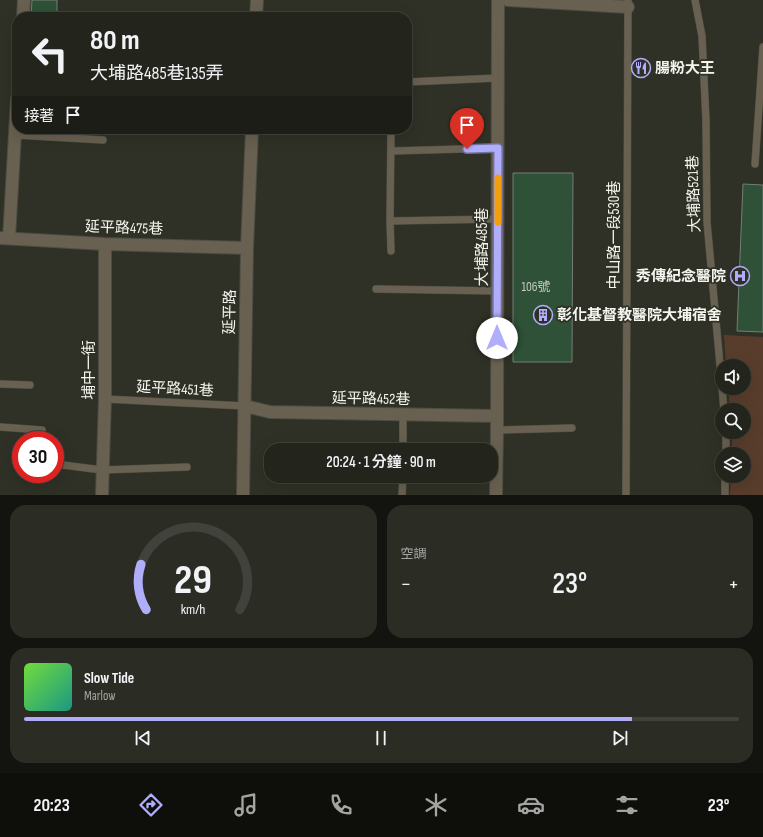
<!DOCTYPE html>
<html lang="zh-TW">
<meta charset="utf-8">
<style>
:root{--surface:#23251c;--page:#2b2d25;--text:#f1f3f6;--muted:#a3a5a3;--line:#40423b;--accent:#b0aefa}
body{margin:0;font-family:"Sofia Sans Condensed","Noto Sans TC",sans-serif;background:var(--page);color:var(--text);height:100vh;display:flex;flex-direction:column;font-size:15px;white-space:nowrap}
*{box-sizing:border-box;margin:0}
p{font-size:13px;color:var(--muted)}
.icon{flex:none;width:22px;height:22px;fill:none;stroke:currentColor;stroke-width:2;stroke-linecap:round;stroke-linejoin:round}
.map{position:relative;height:495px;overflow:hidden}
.drawer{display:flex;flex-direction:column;gap:10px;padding:10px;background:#13140f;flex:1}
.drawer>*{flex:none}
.top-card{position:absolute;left:12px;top:12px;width:400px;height:122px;border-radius:16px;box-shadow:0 4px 16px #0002,0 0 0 1px var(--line);background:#23251c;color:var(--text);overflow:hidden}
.fabs{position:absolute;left:715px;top:359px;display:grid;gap:8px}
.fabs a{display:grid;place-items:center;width:36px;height:36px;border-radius:50%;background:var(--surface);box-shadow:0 4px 16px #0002,0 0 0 1px var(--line);font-size:20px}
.speed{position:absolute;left:12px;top:431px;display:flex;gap:8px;font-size:20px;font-weight:700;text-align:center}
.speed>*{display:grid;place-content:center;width:52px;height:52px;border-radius:50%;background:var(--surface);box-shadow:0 4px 16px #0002,0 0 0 1px var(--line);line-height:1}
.speed .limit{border:6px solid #d22;background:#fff;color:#111}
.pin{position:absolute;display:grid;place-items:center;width:34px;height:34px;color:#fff;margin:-41px -17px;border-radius:50% 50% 50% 0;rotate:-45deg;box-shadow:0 0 4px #0007}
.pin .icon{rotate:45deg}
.me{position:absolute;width:44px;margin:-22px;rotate:0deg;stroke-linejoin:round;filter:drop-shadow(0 0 3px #0008)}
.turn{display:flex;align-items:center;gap:14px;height:84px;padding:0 12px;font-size:18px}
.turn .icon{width:52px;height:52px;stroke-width:2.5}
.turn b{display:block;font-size:28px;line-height:34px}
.then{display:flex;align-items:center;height:38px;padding:0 12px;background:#0003;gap:8px;font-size:15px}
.big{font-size:30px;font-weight:600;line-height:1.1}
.drawer .card{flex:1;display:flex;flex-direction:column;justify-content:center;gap:6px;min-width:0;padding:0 14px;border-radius:16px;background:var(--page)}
.drawer .dial{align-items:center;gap:0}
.dial svg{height:104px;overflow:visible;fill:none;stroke:var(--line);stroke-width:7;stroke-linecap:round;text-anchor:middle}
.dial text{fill:var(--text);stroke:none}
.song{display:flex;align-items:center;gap:12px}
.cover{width:48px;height:48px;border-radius:6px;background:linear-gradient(135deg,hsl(100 70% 55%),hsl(170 70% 35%))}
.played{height:4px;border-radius:2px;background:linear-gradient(90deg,var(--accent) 85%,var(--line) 85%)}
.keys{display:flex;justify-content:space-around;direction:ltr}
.heat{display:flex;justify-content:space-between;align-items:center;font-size:22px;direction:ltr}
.drawer .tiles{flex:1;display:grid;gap:10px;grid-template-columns:1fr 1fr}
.card:last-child{grid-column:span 2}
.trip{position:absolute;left:264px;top:443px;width:234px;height:40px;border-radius:16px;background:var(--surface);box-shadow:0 4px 16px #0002,0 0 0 1px var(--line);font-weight:600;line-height:40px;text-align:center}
.dock{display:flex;height:64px;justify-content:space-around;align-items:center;background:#0e0f0b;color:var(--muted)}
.dock .icon{width:28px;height:28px}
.dock .current{color:var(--accent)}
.dock b{font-size:18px;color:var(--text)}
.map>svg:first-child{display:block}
.green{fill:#593d2c}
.building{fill:#2e5137;stroke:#737f76}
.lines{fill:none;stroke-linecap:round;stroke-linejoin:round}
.lane-casing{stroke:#4b4c42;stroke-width:8}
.street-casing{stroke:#4b4c42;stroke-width:14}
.lane{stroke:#686050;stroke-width:7}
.street{stroke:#686050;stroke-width:12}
.route-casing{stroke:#7271a2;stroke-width:10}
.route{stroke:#b0aefa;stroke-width:7}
.slow{stroke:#f59e0b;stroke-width:7}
.labels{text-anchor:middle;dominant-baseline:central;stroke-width:3.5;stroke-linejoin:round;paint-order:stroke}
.number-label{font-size:13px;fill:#c2ccc0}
.poi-label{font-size:15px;font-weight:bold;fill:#f4f5ee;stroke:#2f3126;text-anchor:start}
.street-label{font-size:15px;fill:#f4f5ee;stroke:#2f3126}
</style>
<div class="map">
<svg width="763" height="495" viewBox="0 0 763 495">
<rect width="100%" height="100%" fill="#2f3126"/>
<!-- green -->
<path class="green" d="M724,335L763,337V495H730L731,476H744V454H732V432H744V410H730L728,388H744V366H726Z"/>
<!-- building -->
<path class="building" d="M32,0H57V17H31Z
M513,173H573L572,362H513Z
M743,184L763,185V332L737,331Z"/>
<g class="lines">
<defs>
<path id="lane" d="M695,0L702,36L706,121L707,222L722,387
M407,82L498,78
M391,129L390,221L391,251
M15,135L103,140
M391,151L498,148
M755,164L763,47
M390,221L498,219
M376,289L498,291
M0,384L30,385
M722,388L724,410
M105,399L245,406
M0,427L42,430
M497,430L572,428
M726,432V454
M403,450V415
M55,464L102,470L187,467
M402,495L403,476
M626,495L628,0
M725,495V476"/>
<path id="street" d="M508,0L628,7
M23,17L24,0
M256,17L257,0
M0,238L105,244L247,248
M9,238L17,99
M245,406L270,412L497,416
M102,495L105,399V244
M243,495L247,248L252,129
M496,495L497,430L498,0"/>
</defs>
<!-- lane casing -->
<use href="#lane" class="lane-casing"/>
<!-- street casing -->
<use href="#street" class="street-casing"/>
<!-- lane -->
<use href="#lane" class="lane"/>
<!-- street -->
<use href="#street" class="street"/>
</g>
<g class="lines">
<defs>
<path id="route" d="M467,149L498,148L497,338"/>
</defs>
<!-- route casing -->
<use href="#route" class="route-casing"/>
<!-- route -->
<use href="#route" class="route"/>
<!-- slow -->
<path class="slow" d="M498,222V178"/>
</g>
<!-- icons -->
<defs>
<symbol id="restaurant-ring" viewBox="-11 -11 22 22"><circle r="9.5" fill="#2f3126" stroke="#b0aefa" stroke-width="1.5"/><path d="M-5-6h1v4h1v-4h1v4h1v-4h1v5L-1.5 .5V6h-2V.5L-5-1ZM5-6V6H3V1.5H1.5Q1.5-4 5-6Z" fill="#b0aefa"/></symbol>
<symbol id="hospital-ring" viewBox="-11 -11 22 22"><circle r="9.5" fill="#2f3126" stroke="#b0aefa" stroke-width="1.5"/><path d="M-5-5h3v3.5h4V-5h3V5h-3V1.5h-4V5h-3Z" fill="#b0aefa"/></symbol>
<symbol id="building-ring" viewBox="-11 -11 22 22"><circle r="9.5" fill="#2f3126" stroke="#b0aefa" stroke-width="1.5"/><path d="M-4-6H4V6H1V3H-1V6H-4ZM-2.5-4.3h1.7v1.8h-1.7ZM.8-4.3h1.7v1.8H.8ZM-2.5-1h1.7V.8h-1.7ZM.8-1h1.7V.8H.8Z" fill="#b0aefa"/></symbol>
</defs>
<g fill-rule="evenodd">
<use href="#restaurant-ring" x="630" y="57" width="22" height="22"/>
<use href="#hospital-ring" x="729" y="265" width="22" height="22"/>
<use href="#building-ring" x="532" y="304" width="22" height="22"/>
</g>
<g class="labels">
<!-- number labels -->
<g class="number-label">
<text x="536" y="287">106號</text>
</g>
<!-- poi labels -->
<g class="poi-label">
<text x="655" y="68">腸粉大王</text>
<text x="726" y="276" text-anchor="end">秀傳紀念醫院</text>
<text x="557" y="315">彰化基督教醫院大埔宿舍</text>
</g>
<!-- street labels -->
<g class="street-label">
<text transform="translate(694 194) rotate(-92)">大埔路521巷</text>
<text transform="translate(124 228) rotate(2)">延平路475巷</text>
<text transform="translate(614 235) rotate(-90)">中山路一段530巷</text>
<text transform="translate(482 247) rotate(-90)">大埔路485巷</text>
<text transform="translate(230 312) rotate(-89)">延平路</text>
<text transform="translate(89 370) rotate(-90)">埔中一街</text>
<text transform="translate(175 389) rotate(3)">延平路451巷</text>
<text transform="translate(371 399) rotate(1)">延平路452巷</text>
</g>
</g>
</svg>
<div class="fabs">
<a><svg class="icon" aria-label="sound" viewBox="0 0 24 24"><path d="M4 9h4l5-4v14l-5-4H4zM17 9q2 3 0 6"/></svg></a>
<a><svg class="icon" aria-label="search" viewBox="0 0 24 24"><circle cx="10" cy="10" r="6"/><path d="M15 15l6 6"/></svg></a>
<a><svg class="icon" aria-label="layers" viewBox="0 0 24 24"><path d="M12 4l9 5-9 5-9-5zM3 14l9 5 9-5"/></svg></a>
</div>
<div class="speed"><div class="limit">30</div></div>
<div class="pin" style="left:467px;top:149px;background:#d93025"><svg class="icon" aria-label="arrive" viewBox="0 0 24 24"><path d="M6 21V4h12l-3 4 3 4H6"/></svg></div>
<svg class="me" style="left:497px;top:338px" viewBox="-20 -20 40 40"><circle r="19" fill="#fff"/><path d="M0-13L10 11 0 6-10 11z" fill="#b0aefa"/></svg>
<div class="trip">20:24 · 1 分鐘 · 90 m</div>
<div class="top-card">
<div class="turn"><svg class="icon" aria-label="left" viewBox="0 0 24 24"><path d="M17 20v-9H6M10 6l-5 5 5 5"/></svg><div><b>80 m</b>大埔路485巷135弄</div></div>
<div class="then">接著<svg class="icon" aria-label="arrive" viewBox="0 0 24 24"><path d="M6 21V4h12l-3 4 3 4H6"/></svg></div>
</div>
</div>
<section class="drawer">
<div class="tiles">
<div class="card dial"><svg viewBox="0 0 100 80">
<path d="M14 69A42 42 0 1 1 86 69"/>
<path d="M14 69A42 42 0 0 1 10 34" stroke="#b0aefa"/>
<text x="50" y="56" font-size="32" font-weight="700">29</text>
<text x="50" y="72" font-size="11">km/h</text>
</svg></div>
<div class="card"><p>空調</p>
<div class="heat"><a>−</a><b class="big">23°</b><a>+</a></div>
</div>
<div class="card">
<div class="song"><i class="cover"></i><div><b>Slow Tide</b><p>Marlow</p></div></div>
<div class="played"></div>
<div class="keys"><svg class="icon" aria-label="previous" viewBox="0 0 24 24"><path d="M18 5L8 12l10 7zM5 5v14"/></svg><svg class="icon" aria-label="pause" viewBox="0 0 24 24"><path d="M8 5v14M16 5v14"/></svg><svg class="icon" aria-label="next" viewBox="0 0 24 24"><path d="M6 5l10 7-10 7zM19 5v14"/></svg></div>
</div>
</div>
</section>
<nav class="dock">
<b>20:23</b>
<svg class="icon current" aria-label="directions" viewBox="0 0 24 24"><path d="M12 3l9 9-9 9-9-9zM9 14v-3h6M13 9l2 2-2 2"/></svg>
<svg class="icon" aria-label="music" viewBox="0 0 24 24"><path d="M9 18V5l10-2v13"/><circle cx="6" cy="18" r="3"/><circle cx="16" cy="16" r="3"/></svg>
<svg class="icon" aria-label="phone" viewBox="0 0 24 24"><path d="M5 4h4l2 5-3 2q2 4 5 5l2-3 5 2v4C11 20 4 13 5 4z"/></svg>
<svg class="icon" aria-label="climate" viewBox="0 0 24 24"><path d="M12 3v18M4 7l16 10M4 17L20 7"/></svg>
<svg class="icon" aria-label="car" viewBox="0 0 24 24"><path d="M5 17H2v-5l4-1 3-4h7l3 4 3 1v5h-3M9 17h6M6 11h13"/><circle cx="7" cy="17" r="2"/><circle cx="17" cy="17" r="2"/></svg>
<svg class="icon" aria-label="filters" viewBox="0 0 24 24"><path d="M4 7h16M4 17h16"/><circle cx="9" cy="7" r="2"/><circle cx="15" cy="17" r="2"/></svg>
<b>23°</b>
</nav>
